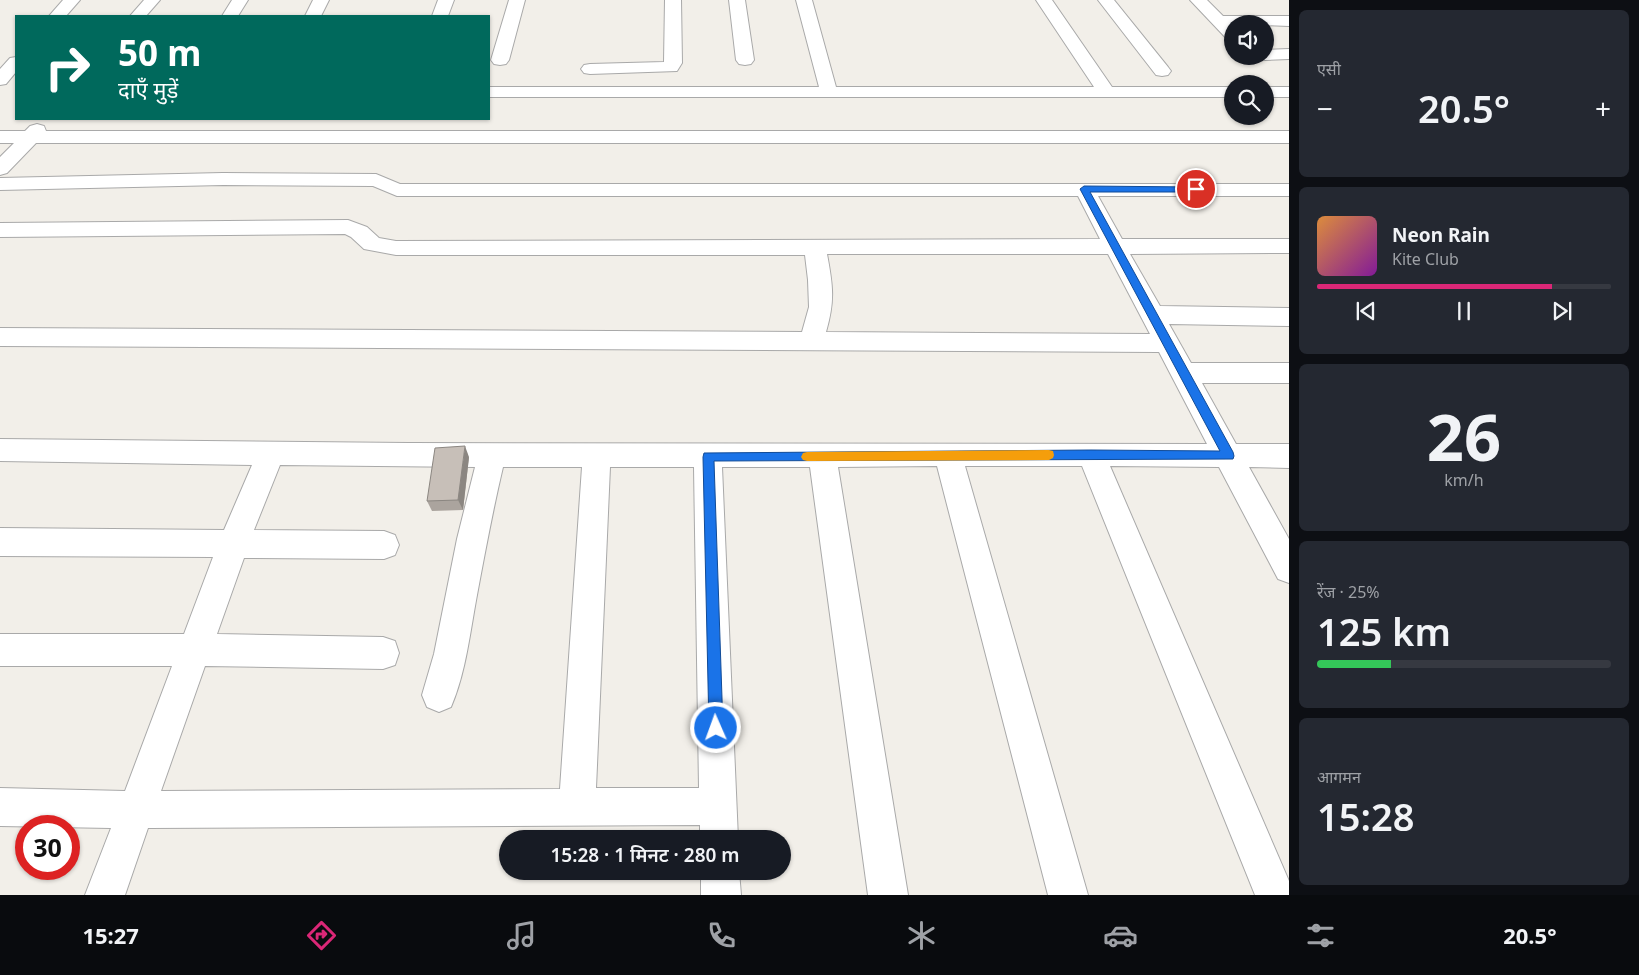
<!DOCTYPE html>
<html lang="hi">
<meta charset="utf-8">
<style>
:root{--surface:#171b24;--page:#242831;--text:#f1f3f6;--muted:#9ea1a6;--line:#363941;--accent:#db2777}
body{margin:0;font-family:"Noto Sans","Noto Sans Devanagari",sans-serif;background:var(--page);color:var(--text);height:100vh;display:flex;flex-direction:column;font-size:19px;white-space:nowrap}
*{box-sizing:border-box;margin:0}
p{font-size:16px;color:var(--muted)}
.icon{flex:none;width:28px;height:28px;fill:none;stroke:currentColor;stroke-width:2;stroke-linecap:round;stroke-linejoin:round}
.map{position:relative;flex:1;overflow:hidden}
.panel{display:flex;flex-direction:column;gap:10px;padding:10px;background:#0d0f14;width:350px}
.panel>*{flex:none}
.hud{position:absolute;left:15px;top:15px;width:475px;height:105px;border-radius:0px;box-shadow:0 1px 4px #0004;background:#00695c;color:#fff;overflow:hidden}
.controls{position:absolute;left:1224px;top:15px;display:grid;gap:10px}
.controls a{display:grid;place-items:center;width:50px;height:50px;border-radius:50%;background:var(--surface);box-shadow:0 1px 4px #0004;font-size:25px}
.speed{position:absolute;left:15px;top:815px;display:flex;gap:10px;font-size:25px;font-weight:700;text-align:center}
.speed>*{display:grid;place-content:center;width:65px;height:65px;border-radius:50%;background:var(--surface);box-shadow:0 1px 4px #0004;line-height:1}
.speed .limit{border:8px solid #d22;background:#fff;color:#111}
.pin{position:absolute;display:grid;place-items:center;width:42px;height:42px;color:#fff;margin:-21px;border:2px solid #fff;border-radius:50%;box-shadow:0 1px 5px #0007}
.me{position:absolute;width:55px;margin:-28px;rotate:358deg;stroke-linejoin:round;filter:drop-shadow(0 0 4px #0008)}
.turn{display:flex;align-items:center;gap:18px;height:105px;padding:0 20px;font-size:22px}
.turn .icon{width:65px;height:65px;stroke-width:2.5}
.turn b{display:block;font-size:35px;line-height:42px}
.big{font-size:38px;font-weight:600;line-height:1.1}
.panel .widget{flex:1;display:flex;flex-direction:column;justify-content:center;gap:8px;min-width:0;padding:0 18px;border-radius:8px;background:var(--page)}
.panel .dial{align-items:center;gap:0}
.dial b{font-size:65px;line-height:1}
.song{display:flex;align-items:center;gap:15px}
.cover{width:60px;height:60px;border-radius:8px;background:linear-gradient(135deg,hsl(30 70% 55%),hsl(290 70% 35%))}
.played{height:5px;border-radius:2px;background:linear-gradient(90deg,var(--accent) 80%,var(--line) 80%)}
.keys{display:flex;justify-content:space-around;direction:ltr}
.heat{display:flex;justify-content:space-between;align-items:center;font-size:28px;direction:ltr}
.charge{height:8px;border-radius:4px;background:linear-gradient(90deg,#34c759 25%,var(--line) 0)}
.trip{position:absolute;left:499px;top:830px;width:292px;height:50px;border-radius:25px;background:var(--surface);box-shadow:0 1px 4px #0004;font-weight:600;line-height:50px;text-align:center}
.tabs{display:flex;height:80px;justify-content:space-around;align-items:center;background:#090b0e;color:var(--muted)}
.tabs .icon{width:35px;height:35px}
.tabs .active{color:var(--accent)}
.tabs b{font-size:22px;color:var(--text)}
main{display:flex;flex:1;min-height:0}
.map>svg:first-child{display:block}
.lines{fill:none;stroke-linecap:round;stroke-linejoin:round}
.minor-casing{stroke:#a9a9a9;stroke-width:2}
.minor{fill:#fff;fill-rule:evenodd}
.wall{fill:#aba49e}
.shaded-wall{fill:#8b8681}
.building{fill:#c7bfb8;stroke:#8b8681}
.route{fill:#1a73e8;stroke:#114b97}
.slow{fill:#f59e0b}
</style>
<main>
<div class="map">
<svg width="1289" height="895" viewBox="0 0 1289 895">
<rect width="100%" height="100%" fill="#f2efe9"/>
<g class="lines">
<defs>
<path id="minor" d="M63,0H80L66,16H49Z
M144,0H160L146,16H130Z
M232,0H248L238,16H222Z
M313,0H329L321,16H305Z
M438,0H454L448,16H432Z
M509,0H525L509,60L506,64L500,65L494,64L491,60Z
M665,0H681L682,63L677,71L590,74L584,73L581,69L584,65L590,64L664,62Z
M729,0H745L754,60L751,64L745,65L739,64L736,60Z
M796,0H812L836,87H1094L1036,0H1052L1112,87H1232V97H489V87H819Z
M1098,0H1114L1168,67L1171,71L1168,75L1162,76L1156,75Z
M1190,0H1207L1223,16H1289V26L1232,24V39L1226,38Z
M1289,49V59L1265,60L1257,56H1265V50Z
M16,57V72L6,84L0,85V69L10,58Z
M1265,87H1289V97H1265Z
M37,124L44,126L46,131H1289V143H36L7,173L0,175V157L14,143H0V131H25L30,126Z
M223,173L376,174L400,184H1289V196H1098L1122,239H1289V253L1130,254L1160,306L1289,308V326L1169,324L1191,363H1289V383H1202L1236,444H1289V468L1249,467L1289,539V583L1278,579L1219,467L1110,466L1289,881V895H1255L1082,466H965L1088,895H1048L937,466L838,467L908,895H868L810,467H722L738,839H700V825L148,828L125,895H85L111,828L0,826V788L125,791L172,666H0V634H184L213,557L0,556V528L224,530L252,465L0,461V439L408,443L1207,444L1159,352L0,346V328L802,332L809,307L808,280L805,255H396L364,249L351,237L345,234L0,237V223L348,220L367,227L379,238L396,241L1100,239L1078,196H397L373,186L223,185L0,190V178ZM827,254H1108L1150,334L826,332C835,301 833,286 827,254ZM280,465L475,467L457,539L434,654L422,695L427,707L439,712L451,707C466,672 470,632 477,595C485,552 493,509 503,467H582L560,789L161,791L205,666L383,669L395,665L399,653L395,641L383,637L217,634L244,558L384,559L395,555L399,545L395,535L384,531L254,530ZM610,467H694L699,788H596Z
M701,871H739L741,895H701Z"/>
</defs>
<!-- minor casing -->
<use href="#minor" class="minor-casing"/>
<!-- minor -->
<use href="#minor" class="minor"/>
</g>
<!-- wall -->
<path class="wall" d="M469,457L463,510L432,511L427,501Z"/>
<!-- shaded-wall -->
<path class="shaded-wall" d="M465,446L469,457L463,510L458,500Z"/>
<!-- building -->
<path class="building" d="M465,446L458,500L427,501L435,448Z"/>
<!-- route -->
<path class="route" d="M1084,186L1196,187L1200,189L1196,192H1090L1233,452L1234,456L1233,459L714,461L723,728L721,734L716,736L711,734L709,728L703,457L704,453L1091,450L1220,451L1080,189Z"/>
<!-- slow -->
<path class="slow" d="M1049,450L1053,451L1054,455L1053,458L1049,460L807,461L803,460L801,457L803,453L807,452Z"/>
</svg>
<div class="controls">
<a><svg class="icon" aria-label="sound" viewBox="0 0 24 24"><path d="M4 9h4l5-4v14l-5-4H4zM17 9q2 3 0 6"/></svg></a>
<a><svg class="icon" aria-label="search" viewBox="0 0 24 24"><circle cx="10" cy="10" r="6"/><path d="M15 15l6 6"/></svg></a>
</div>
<div class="speed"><div class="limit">30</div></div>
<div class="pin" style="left:1196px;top:189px;background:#d93025"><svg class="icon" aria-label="arrive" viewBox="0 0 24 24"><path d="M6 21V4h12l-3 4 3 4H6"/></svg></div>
<svg class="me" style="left:716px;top:728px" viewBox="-20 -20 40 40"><circle r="17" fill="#1a73e8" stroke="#fff" stroke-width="3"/><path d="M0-11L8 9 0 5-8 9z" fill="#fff"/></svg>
<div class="trip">15:28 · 1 मिनट · 280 m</div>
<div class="hud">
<div class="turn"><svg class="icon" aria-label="right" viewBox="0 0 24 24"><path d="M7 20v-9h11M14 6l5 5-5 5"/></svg><div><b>50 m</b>दाएँ मुड़ें</div></div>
</div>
</div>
<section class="panel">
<div class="widget"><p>एसी</p>
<div class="heat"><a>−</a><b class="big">20.5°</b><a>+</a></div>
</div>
<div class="widget">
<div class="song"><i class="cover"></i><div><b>Neon Rain</b><p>Kite Club</p></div></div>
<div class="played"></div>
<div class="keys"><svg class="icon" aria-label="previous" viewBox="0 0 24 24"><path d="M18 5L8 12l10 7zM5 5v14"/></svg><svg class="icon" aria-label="pause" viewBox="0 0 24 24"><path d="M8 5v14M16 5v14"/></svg><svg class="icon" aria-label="next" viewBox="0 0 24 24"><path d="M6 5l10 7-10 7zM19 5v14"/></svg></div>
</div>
<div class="widget dial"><b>26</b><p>km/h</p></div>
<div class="widget"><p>रेंज · 25%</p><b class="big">125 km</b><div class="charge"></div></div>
<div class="widget"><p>आगमन</p><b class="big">15:28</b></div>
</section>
</main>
<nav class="tabs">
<b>15:27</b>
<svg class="icon active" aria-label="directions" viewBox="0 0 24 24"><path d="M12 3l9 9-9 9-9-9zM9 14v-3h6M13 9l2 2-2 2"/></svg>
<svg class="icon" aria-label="music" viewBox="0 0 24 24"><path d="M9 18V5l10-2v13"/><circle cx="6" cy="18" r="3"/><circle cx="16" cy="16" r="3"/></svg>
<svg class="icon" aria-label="phone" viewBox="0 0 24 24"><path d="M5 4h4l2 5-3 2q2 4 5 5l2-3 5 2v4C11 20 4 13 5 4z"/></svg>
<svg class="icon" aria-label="climate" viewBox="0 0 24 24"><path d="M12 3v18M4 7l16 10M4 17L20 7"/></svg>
<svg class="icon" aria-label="car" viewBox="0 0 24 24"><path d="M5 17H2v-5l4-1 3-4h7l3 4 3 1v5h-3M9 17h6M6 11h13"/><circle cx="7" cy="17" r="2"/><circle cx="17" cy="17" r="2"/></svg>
<svg class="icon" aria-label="filters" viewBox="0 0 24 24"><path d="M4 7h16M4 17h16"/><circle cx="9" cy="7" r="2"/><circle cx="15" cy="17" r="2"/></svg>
<b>20.5°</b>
</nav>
